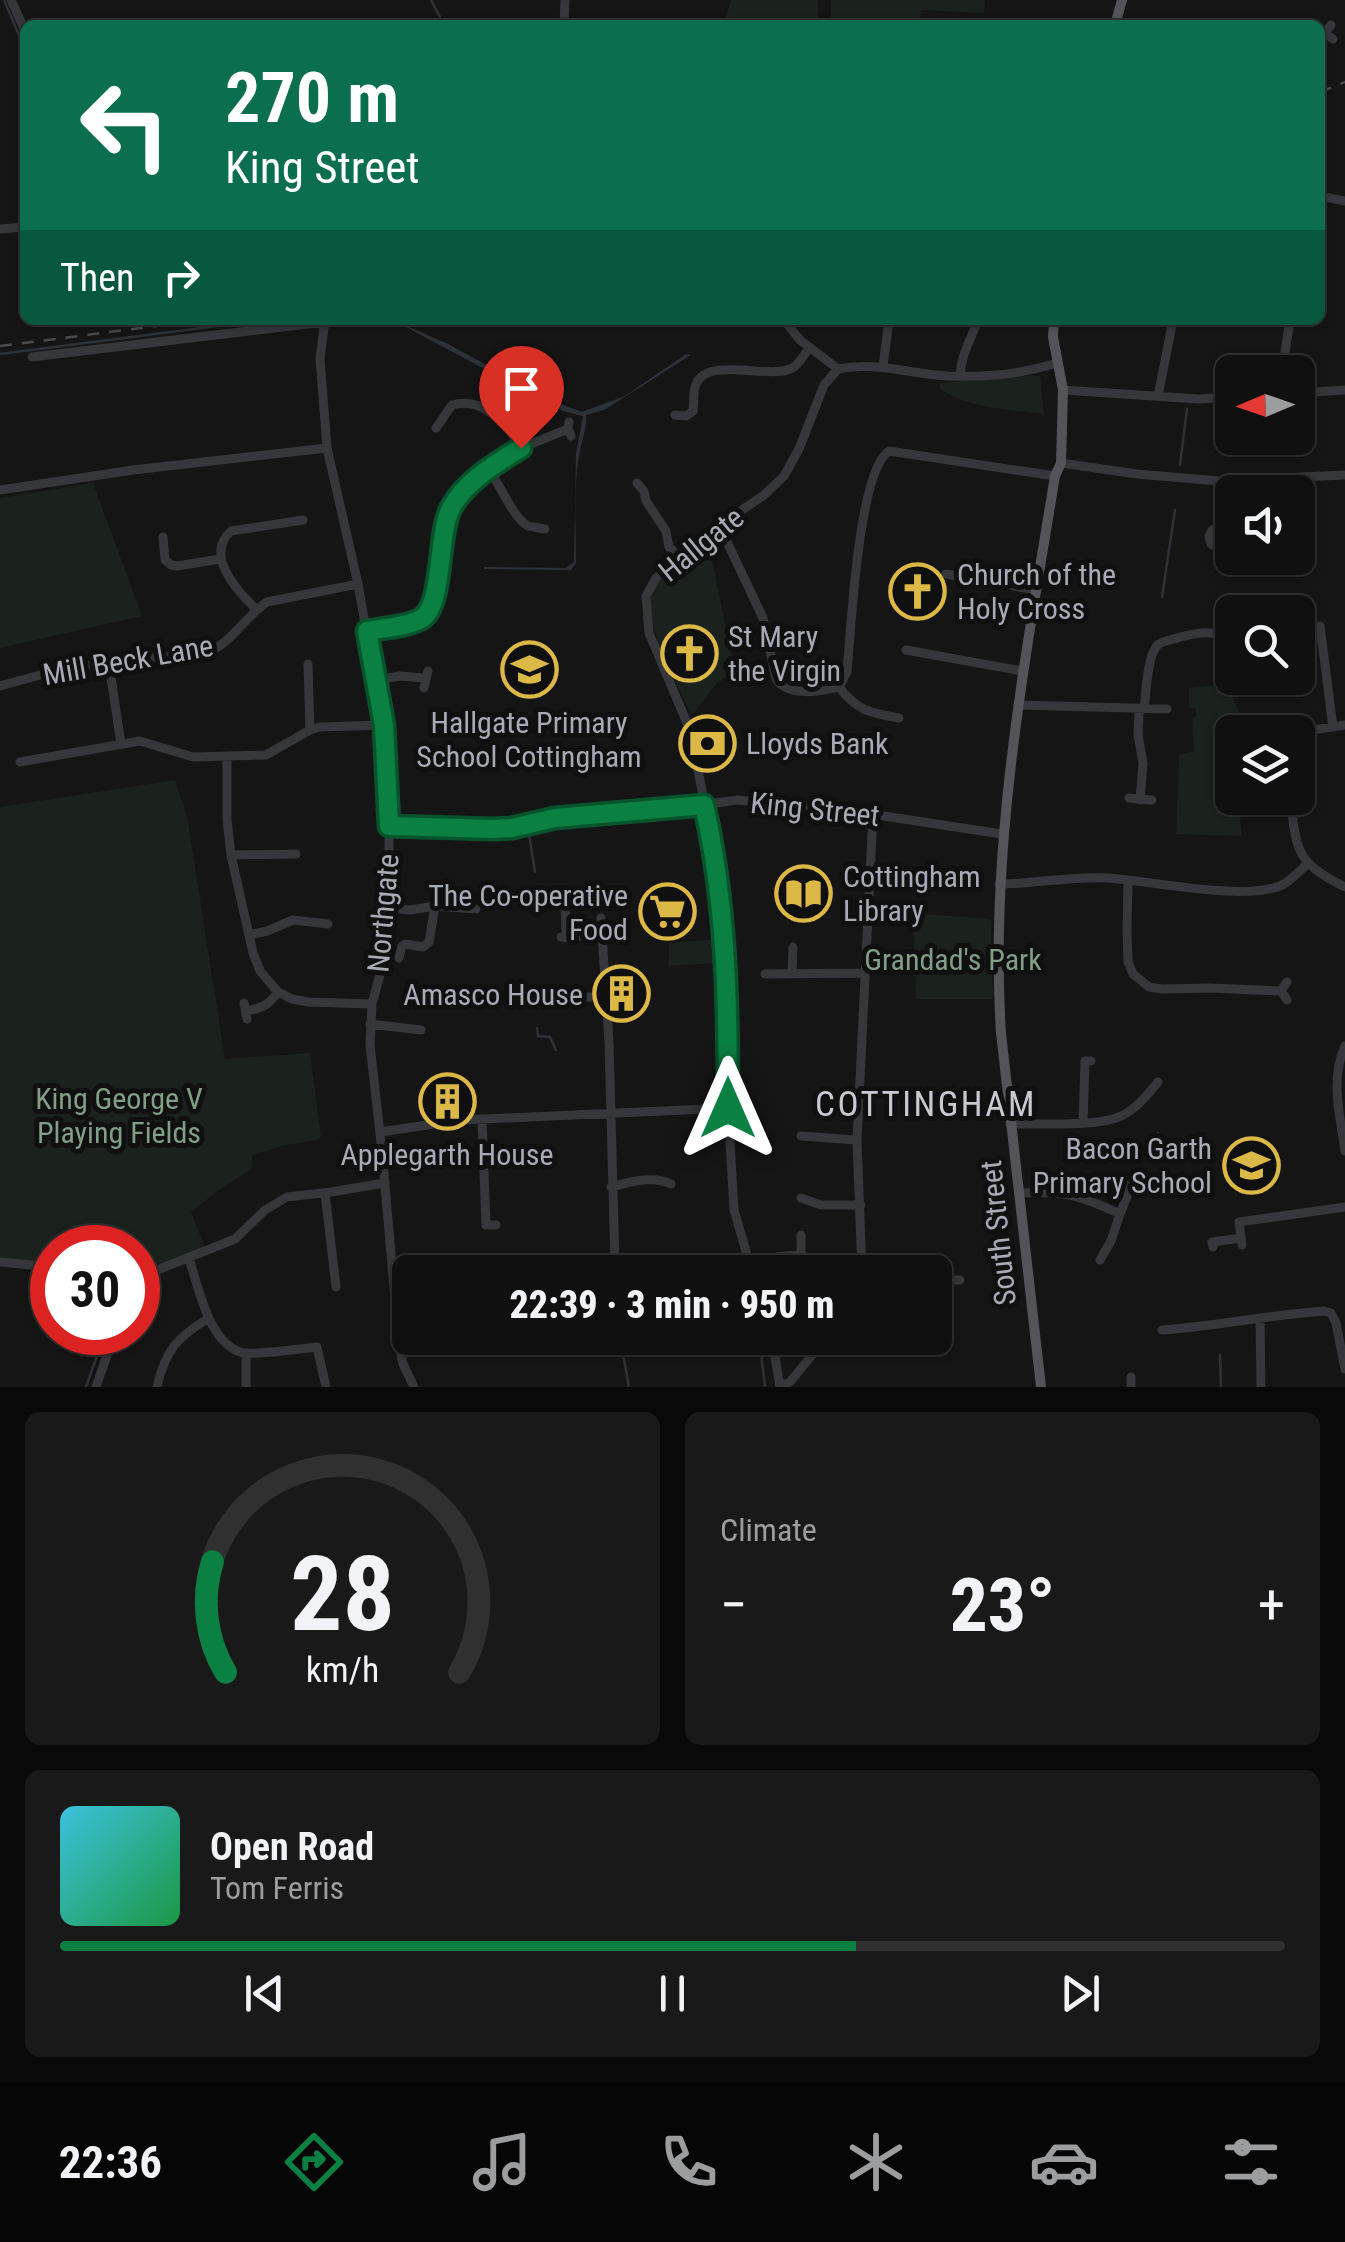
<!DOCTYPE html>
<meta charset="utf-8">
<style>
:root{--surface:#101010;--page:#191919;--text:#f1f3f6;--muted:#9c9d9f;--line:#303030;--accent:#0b8043}
body{margin:0;font-family:"Roboto Condensed",sans-serif;background:var(--page);color:var(--text);height:100vh;display:flex;flex-direction:column;font-size:38px;white-space:nowrap}
*{box-sizing:border-box;margin:0}
p{font-size:32px;color:var(--muted)}
.icon{flex:none;width:55px;height:55px;fill:none;stroke:currentColor;stroke-width:2;stroke-linecap:round;stroke-linejoin:round}
.map{position:relative;height:1387px;overflow:hidden}
.sheet{display:flex;flex-direction:column;gap:25px;padding:25px;background:#090909;flex:1}
.sheet>*{flex:none}
.top-card{position:absolute;left:20px;top:20px;width:1305px;height:305px;border-radius:15px;box-shadow:0 2px 8px #0004,0 0 0 2px var(--line);background:#0b6e4f;color:#fff;overflow:hidden}
.needle{width:65px;rotate:268deg}
.buttons{position:absolute;left:1215px;top:355px;display:grid;gap:20px}
.buttons a{display:grid;place-items:center;width:100px;height:100px;border-radius:15px;background:var(--surface);box-shadow:0 2px 8px #0004,0 0 0 2px var(--line);font-size:50px}
.speed{position:absolute;left:30px;top:1225px;display:flex;gap:20px;font-size:50px;font-weight:700;text-align:center}
.speed>*{display:grid;place-content:center;width:130px;height:130px;border-radius:50%;background:var(--surface);box-shadow:0 2px 8px #0004,0 0 0 2px var(--line);line-height:1}
.speed .limit{border:15px solid #d22;background:#fff;color:#111}
.pin{position:absolute;display:grid;place-items:center;width:85px;height:85px;color:#fff;margin:-102px -42px;border-radius:50% 50% 50% 0;rotate:-45deg;box-shadow:0 0 10px #0007}
.pin .icon{rotate:45deg}
.me{position:absolute;width:110px;margin:-55px;rotate:0deg;stroke-linejoin:round;filter:drop-shadow(0 0 8px #0008)}
.turn{display:flex;align-items:center;gap:35px;height:210px;padding:0 40px;font-size:45px}
.turn .icon{width:130px;height:130px;stroke-width:2.5}
.turn b{display:block;font-size:70px;line-height:85px}
.then{display:flex;align-items:center;height:95px;padding:0 40px;background:#0003;gap:20px;font-size:38px}
.big{font-size:75px;font-weight:800;line-height:1.1}
.sheet .card{flex:1;display:flex;flex-direction:column;justify-content:center;gap:15px;min-width:0;padding:0 35px;border-radius:15px;background:var(--page)}
.sheet .dial{align-items:center;gap:0}
.dial svg{height:260px;overflow:visible;fill:none;stroke:var(--line);stroke-width:7;stroke-linecap:round;text-anchor:middle}
.dial text{fill:var(--text);stroke:none}
.song{display:flex;align-items:center;gap:30px}
.cover{width:120px;height:120px;border-radius:15px;background:linear-gradient(135deg,hsl(190 70% 55%),hsl(140 70% 35%))}
.played{height:10px;border-radius:5px;background:linear-gradient(90deg,var(--accent) 65%,var(--line) 65%)}
.keys{display:flex;justify-content:space-around;direction:ltr}
.heat{display:flex;justify-content:space-between;align-items:center;font-size:55px;direction:ltr}
.sheet .tiles{flex:1;display:grid;gap:25px;grid-template-columns:1fr 1fr}
.card:last-child{grid-column:span 2}
.trip{position:absolute;left:392px;top:1255px;width:560px;height:100px;border-radius:15px;background:var(--surface);box-shadow:0 2px 8px #0004,0 0 0 2px var(--line);font-weight:800;line-height:100px;text-align:center}
.dock{display:flex;height:160px;justify-content:space-around;align-items:center;background:#060606;color:var(--muted)}
.dock .icon{width:70px;height:70px}
.dock .on{color:var(--accent)}
.dock b{font-size:45px;color:var(--text)}
.map>svg:first-child{display:block}
.green{fill:#1b211d}
.water{fill:#2d3239}
.lines{fill:none;stroke-linecap:round;stroke-linejoin:round}
.stream{stroke:#2d3239;stroke-width:2.5}
.minor{stroke:#36373b;stroke-width:9}
.major{stroke:#535359;stroke-width:10}
.rail{stroke:#4a4a50;stroke-width:2.5;stroke-dasharray:12 10;stroke-linecap:butt}
.route-casing{stroke:#07532c;stroke-width:25}
.route{stroke:#0b8043;stroke-width:18}
.labels{text-anchor:middle;dominant-baseline:central;stroke-width:10;stroke-linejoin:round;paint-order:stroke}
.street-label{font-size:30px;fill:#a8abb5;stroke:#101011}
.poi-label{font-size:30px;fill:#a8abb5;stroke:#101011;text-anchor:start}
.park-label{font-size:30px;fill:#819e86;stroke:#101011}
.quarter-label{font-size:35px;letter-spacing:2.5px;fill:#c9cad1;stroke:#101011}
</style>
<div class="map">
<svg width="1345" height="1387" viewBox="0 0 1345 1387">
<rect width="100%" height="100%" fill="#151516"/>
<!-- green -->
<path class="green" d="M731,0H818V25H724Z
M831,0H985L984,13L921,10L919,25H831Z
M1040,375L1044,414C1014,410 963,408 940,388V383Z
M93,483L142,616L0,648V498Z
M708,540L735,673L717,683L692,715C679,688 641,620 652,592C661,570 690,553 708,540Z
M1227,684L1240,715H1231L1232,798H1238L1242,836L1176,834L1179,755L1194,751L1192,717L1197,716L1195,708H1189V688Z
M175,780L187,816L225,1059L310,1053L321,1137L317,1140L281,1146L252,1156V1169L227,1184L191,1212L207,1252L145,1275L138,1274V1248H52V1267L0,1260V807Z
M913,913L991,919L993,999H916Z
M717,939L718,963L669,966V943Z"/>
<!-- water -->
<path class="water" d="M393,320L448,344L553,401L582,412L625,396L686,354L691,355L604,410L586,415C587,429 581,442 579,456C573,490 576,528 576,563L571,570L484,569V567L566,568L574,562L576,454L583,416L563,411Z"/>
<g class="lines">
<!-- stream -->
<path class="stream" d="M4,0L25,49
M431,0L440,17
M0,354L264,320
M1180,465L1187,409
M1162,597L1175,510
M529,834L535,872
M537,1028L538,1036L550,1037L556,1050
M1158,1133L1159,1141L1165,1147V1154
M620,1338L629,1387
M759,1338L765,1387
M1220,1355L1221,1387
M86,1387L104,1336"/>
<!-- minor -->
<path class="minor" d="M11,0L25,31
M564,25L565,0
M1331,25L1325,33L1333,39
M1320,196L1345,201
M0,229L25,227
M325,320L320,359L327,448L358,584L383,725L389,826V908L384,960L372,1004L370,1045L382,1152L399,1344L403,1364L414,1387
M784,320L800,340L838,369
M32,357L324,322
M883,366L889,320
M838,369C875,361 910,374 948,376C989,377 1017,375 1057,363
M1282,372L1290,320
M960,375C962,352 970,342 978,320
M1063,390L1199,399L1232,397
M1298,393L1345,390
M1158,396L1173,320
M675,415L686,416L693,411C694,404 693,394 695,387C704,353 773,382 794,367C799,363 805,354 809,348
M569,422L568,429L571,436
M436,428L452,405C483,396 507,424 521,448
M1061,463L1137,474L1219,481L1345,475
M489,470C500,484 513,518 528,526C530,526 543,529 545,529
M637,483L644,491L646,501L666,531L669,547L679,557
M0,490L133,470L327,448
M719,525L763,618L776,679C788,697 820,692 839,687
M1218,527L1212,530L1209,537L1211,544L1219,548L1226,546L1230,540L1229,532L1218,527L1219,481
M163,537L165,560L171,565L177,566L220,559
M946,574L1036,590
M256,609C237,591 204,555 231,531L303,520
M1320,626L1333,727
M367,631L422,619L431,608L444,527L451,509L463,491L521,448L568,429
M906,650L1022,671
M109,664L121,744
M308,664L310,730
M377,680L400,676L425,678
M1229,681L1235,678
M0,686L66,668L212,651C237,636 244,618 267,602L358,584
M424,688L428,671
M1018,705L1167,709
M1139,709L1138,735L1143,763L1140,800
M1144,709C1146,694 1147,659 1156,647C1159,642 1166,641 1170,640C1190,634 1213,627 1231,641L1232,660
M899,718C871,713 857,711 839,687L847,672C851,632 858,471 889,451L1055,476
M1298,741L1306,731L1345,725
M227,757V820L231,855L253,953L260,971L278,992L292,999L308,1002L372,1004
M20,762L140,741L193,757L266,755L310,730L320,727L383,725
M1129,798L1152,800
M1290,798C1297,851 1295,862 1345,887
M389,826L512,828L555,818L666,810L737,800L838,809L1002,834
M231,855L296,854
M1128,880L1127,932L1128,962L1133,974L1149,987L1162,989L1209,988L1281,991
M870,881L931,886
M999,884C1035,884 1071,876 1107,878C1147,880 1250,903 1284,884C1292,879 1300,871 1307,864
M565,898L566,938
M389,908L410,910L435,906L476,909
M601,918L609,1043L615,1263H664
M249,935L267,931L293,920L328,924
M561,937L601,935
M399,958L402,946L405,944L423,947L429,942L435,906
M765,974L864,973
M792,974L793,947
M568,997H605
M1287,1000L1281,991L1287,982
M244,1003L247,1019
M247,1011C262,1008 269,1005 278,992
M370,1024L421,1030
M1345,1046C1330,1079 1340,1116 1345,1151
M482,1119L486,1225H496
M1083,1123L1085,1061H1091
M1010,1124C1039,1123 1099,1128 1123,1115C1137,1108 1148,1094 1158,1082
M380,1132L461,1120L728,1108
M801,1136L857,1140
M611,1187C630,1182 653,1175 671,1184
M325,1193L336,1287
M1020,1193C1066,1191 1079,1195 1120,1214L1111,1241L1100,1260
M801,1198L821,1205H861
M1120,1214L1127,1196L1128,1185
M1242,1245L1239,1222L1345,1207
M1213,1247L1212,1242L1241,1238
M189,1259C199,1288 209,1346 244,1353C259,1355 300,1349 317,1347L326,1387
M748,1261L801,1254V1235
M0,1262L52,1267
M752,1272L734,1210L728,1108L727,963L722,902L714,851L690,730L649,633L646,596L656,578L679,557L701,538L764,495L784,476L799,449L824,385L838,369
M862,1272L857,1140L873,814
M935,1280H960
M138,1286L145,1275L235,1239L265,1210L287,1197L331,1192L385,1183
M1260,1319L1261,1387
M1162,1330C1217,1326 1269,1315 1324,1311L1331,1313L1336,1323L1345,1369
M772,1338L780,1387
M869,1338L877,1344L885,1346L934,1343
M1131,1377V1387
M96,1387L115,1332
M157,1387C165,1351 177,1337 209,1318
M246,1387V1353
M780,1387L790,1382L826,1338"/>
<!-- major -->
<path class="major" d="M1115,25L1122,0
M1041,1387L1001,1033C989,846 1025,661 1055,476L1061,463L1063,390L1053,337L1054,320"/>
<!-- rail -->
<path class="rail" d="M1320,92L1345,82
M0,346L204,320"/>
</g>
<g class="lines">
<defs>
<path id="route" d="M521,448C496,463 465,482 451,508C437,534 444,606 421,619C406,627 383,628 367,631L384,725L389,826L494,829L512,828L555,818L704,805C727,906 728,1005 728,1108"/>
</defs>
<!-- route casing -->
<use href="#route" class="route-casing"/>
<!-- route -->
<use href="#route" class="route"/>
</g>
<!-- icons -->
<defs>
<symbol id="church-ring" viewBox="-11 -11 22 22"><circle r="9.5" fill="#101011" stroke="#dcb847" stroke-width="1.5"/><path d="M-1.2-6h2.4v3.5h3.3v2.4h-3.3V6h-2.4V-.1h-3.3v-2.4h3.3Z" fill="#dcb847"/></symbol>
<symbol id="school-ring" viewBox="-11 -11 22 22"><circle r="9.5" fill="#101011" stroke="#dcb847" stroke-width="1.5"/><path d="M0-5L7-2L0 1L-7-2ZM-4 1L0 2.5L4 1V4Q0 6-4 4Z" fill="#dcb847"/></symbol>
<symbol id="bank-ring" viewBox="-11 -11 22 22"><circle r="9.5" fill="#101011" stroke="#dcb847" stroke-width="1.5"/><path d="M-6-4H6V4H-6ZM0-2.3a2.3 2.3 0 1 0 0 4.6a2.3 2.3 0 1 0 0-4.6Z" fill="#dcb847"/></symbol>
<symbol id="library-ring" viewBox="-11 -11 22 22"><circle r="9.5" fill="#101011" stroke="#dcb847" stroke-width="1.5"/><path d="M-6-4Q-3-5.5-.7-3.5V5Q-3 3-6 4ZM6-4Q3-5.5 .7-3.5V5Q3 3 6 4Z" fill="#dcb847"/></symbol>
<symbol id="supermarket-ring" viewBox="-11 -11 22 22"><circle r="9.5" fill="#101011" stroke="#dcb847" stroke-width="1.5"/><path d="M-6-5.5h2.5l.6 2H6L4.5 2H-2.5L-4.4-4H-6ZM-1.5 3.2a1.3 1.3 0 1 0 .1 0ZM3 3.2a1.3 1.3 0 1 0 .1 0Z" fill="#dcb847"/></symbol>
<symbol id="building-ring" viewBox="-11 -11 22 22"><circle r="9.5" fill="#101011" stroke="#dcb847" stroke-width="1.5"/><path d="M-4-6H4V6H1V3H-1V6H-4ZM-2.5-4.3h1.7v1.8h-1.7ZM.8-4.3h1.7v1.8H.8ZM-2.5-1h1.7V.8h-1.7ZM.8-1h1.7V.8H.8Z" fill="#dcb847"/></symbol>
</defs>
<g fill-rule="evenodd">
<use href="#church-ring" x="886" y="560" width="63" height="63"/>
<use href="#church-ring" x="658" y="622" width="63" height="63"/>
<use href="#school-ring" x="498" y="638" width="63" height="63"/>
<use href="#bank-ring" x="676" y="712" width="63" height="63"/>
<use href="#library-ring" x="772" y="862" width="63" height="63"/>
<use href="#supermarket-ring" x="636" y="880" width="63" height="63"/>
<use href="#building-ring" x="590" y="962" width="63" height="63"/>
<use href="#building-ring" x="416" y="1070" width="63" height="63"/>
<use href="#school-ring" x="1220" y="1134" width="63" height="63"/>
</g>
<g class="labels">
<!-- street labels -->
<g class="street-label">
<text transform="translate(701 544) rotate(-39)">Hallgate</text>
<text transform="translate(128 660) rotate(-10)">Mill Beck Lane</text>
<text transform="translate(815 809) rotate(6)">King Street</text>
<text transform="translate(383 913) rotate(-85)">Northgate</text>
<text transform="translate(998 1233) rotate(-96)">South Street</text>
</g>
<!-- poi labels -->
<g class="poi-label">
<text x="957" y="574">Church of the<tspan x="957" dy="34">Holy Cross</tspan></text>
<text x="728" y="636">St Mary<tspan x="728" dy="34">the Virgin</tspan></text>
<text x="529" y="722" text-anchor="middle">Hallgate Primary<tspan x="529" dy="34">School Cottingham</tspan></text>
<text x="746" y="743">Lloyds Bank</text>
<text x="843" y="876">Cottingham<tspan x="843" dy="34">Library</tspan></text>
<text x="628" y="895" text-anchor="end">The Co-operative<tspan x="628" dy="34">Food</tspan></text>
<text x="583" y="994" text-anchor="end">Amasco House</text>
<text x="1212" y="1148" text-anchor="end">Bacon Garth<tspan x="1212" dy="34">Primary School</tspan></text>
<text x="447" y="1154" text-anchor="middle">Applegarth House</text>
</g>
<!-- park labels -->
<g class="park-label">
<text x="953" y="959">Grandad's Park</text>
<text x="119" y="1098">King George V<tspan x="119" dy="34">Playing Fields</tspan></text>
</g>
<!-- quarter labels -->
<g class="quarter-label">
<text x="926" y="1104">COTTINGHAM</text>
</g>
</g>
</svg>
<div class="buttons">
<a><svg class="needle" viewBox="-14 -14 28 28"><path d="M0-13l5 13h-10z" fill="#e53935"/><path d="M0 13l5-13h-10z" fill="#9c9d9f"/></svg></a>
<a><svg class="icon" aria-label="sound" viewBox="0 0 24 24"><path d="M4 9h4l5-4v14l-5-4H4zM17 9q2 3 0 6"/></svg></a>
<a><svg class="icon" aria-label="search" viewBox="0 0 24 24"><circle cx="10" cy="10" r="6"/><path d="M15 15l6 6"/></svg></a>
<a><svg class="icon" aria-label="layers" viewBox="0 0 24 24"><path d="M12 4l9 5-9 5-9-5zM3 14l9 5 9-5"/></svg></a>
</div>
<div class="speed"><div class="limit">30</div></div>
<div class="pin" style="left:521px;top:448px;background:#d93025"><svg class="icon" aria-label="arrive" viewBox="0 0 24 24"><path d="M6 21V4h12l-3 4 3 4H6"/></svg></div>
<svg class="me" style="left:728px;top:1108px" viewBox="-20 -20 40 40"><path d="M0-17L14 15 0 8-14 15z" fill="#0b8043" stroke="#fff" stroke-width="4"/></svg>
<div class="trip">22:39 · 3 min · 950 m</div>
<div class="top-card">
<div class="turn"><svg class="icon" aria-label="left" viewBox="0 0 24 24"><path d="M17 20v-9H6M10 6l-5 5 5 5"/></svg><div><b>270 m</b>King Street</div></div>
<div class="then">Then<svg class="icon" aria-label="right" viewBox="0 0 24 24"><path d="M7 20v-9h11M14 6l5 5-5 5"/></svg></div>
</div>
</div>
<section class="sheet">
<div class="tiles">
<div class="card dial"><svg viewBox="0 0 100 80">
<path d="M14 69A42 42 0 1 1 86 69"/>
<path d="M14 69A42 42 0 0 1 10 35" stroke="#0b8043"/>
<text x="50" y="56" font-size="32" font-weight="700">28</text>
<text x="50" y="72" font-size="11">km/h</text>
</svg></div>
<div class="card"><p>Climate</p>
<div class="heat"><a>−</a><b class="big">23°</b><a>+</a></div>
</div>
<div class="card">
<div class="song"><i class="cover"></i><div><b>Open Road</b><p>Tom Ferris</p></div></div>
<div class="played"></div>
<div class="keys"><svg class="icon" aria-label="previous" viewBox="0 0 24 24"><path d="M18 5L8 12l10 7zM5 5v14"/></svg><svg class="icon" aria-label="pause" viewBox="0 0 24 24"><path d="M8 5v14M16 5v14"/></svg><svg class="icon" aria-label="next" viewBox="0 0 24 24"><path d="M6 5l10 7-10 7zM19 5v14"/></svg></div>
</div>
</div>
</section>
<nav class="dock">
<b>22:36</b>
<svg class="icon on" aria-label="directions" viewBox="0 0 24 24"><path d="M12 3l9 9-9 9-9-9zM9 14v-3h6M13 9l2 2-2 2"/></svg>
<svg class="icon" aria-label="music" viewBox="0 0 24 24"><path d="M9 18V5l10-2v13"/><circle cx="6" cy="18" r="3"/><circle cx="16" cy="16" r="3"/></svg>
<svg class="icon" aria-label="phone" viewBox="0 0 24 24"><path d="M5 4h4l2 5-3 2q2 4 5 5l2-3 5 2v4C11 20 4 13 5 4z"/></svg>
<svg class="icon" aria-label="climate" viewBox="0 0 24 24"><path d="M12 3v18M4 7l16 10M4 17L20 7"/></svg>
<svg class="icon" aria-label="car" viewBox="0 0 24 24"><path d="M5 17H2v-5l4-1 3-4h7l3 4 3 1v5h-3M9 17h6M6 11h13"/><circle cx="7" cy="17" r="2"/><circle cx="17" cy="17" r="2"/></svg>
<svg class="icon" aria-label="filters" viewBox="0 0 24 24"><path d="M4 7h16M4 17h16"/><circle cx="9" cy="7" r="2"/><circle cx="15" cy="17" r="2"/></svg>
</nav>
